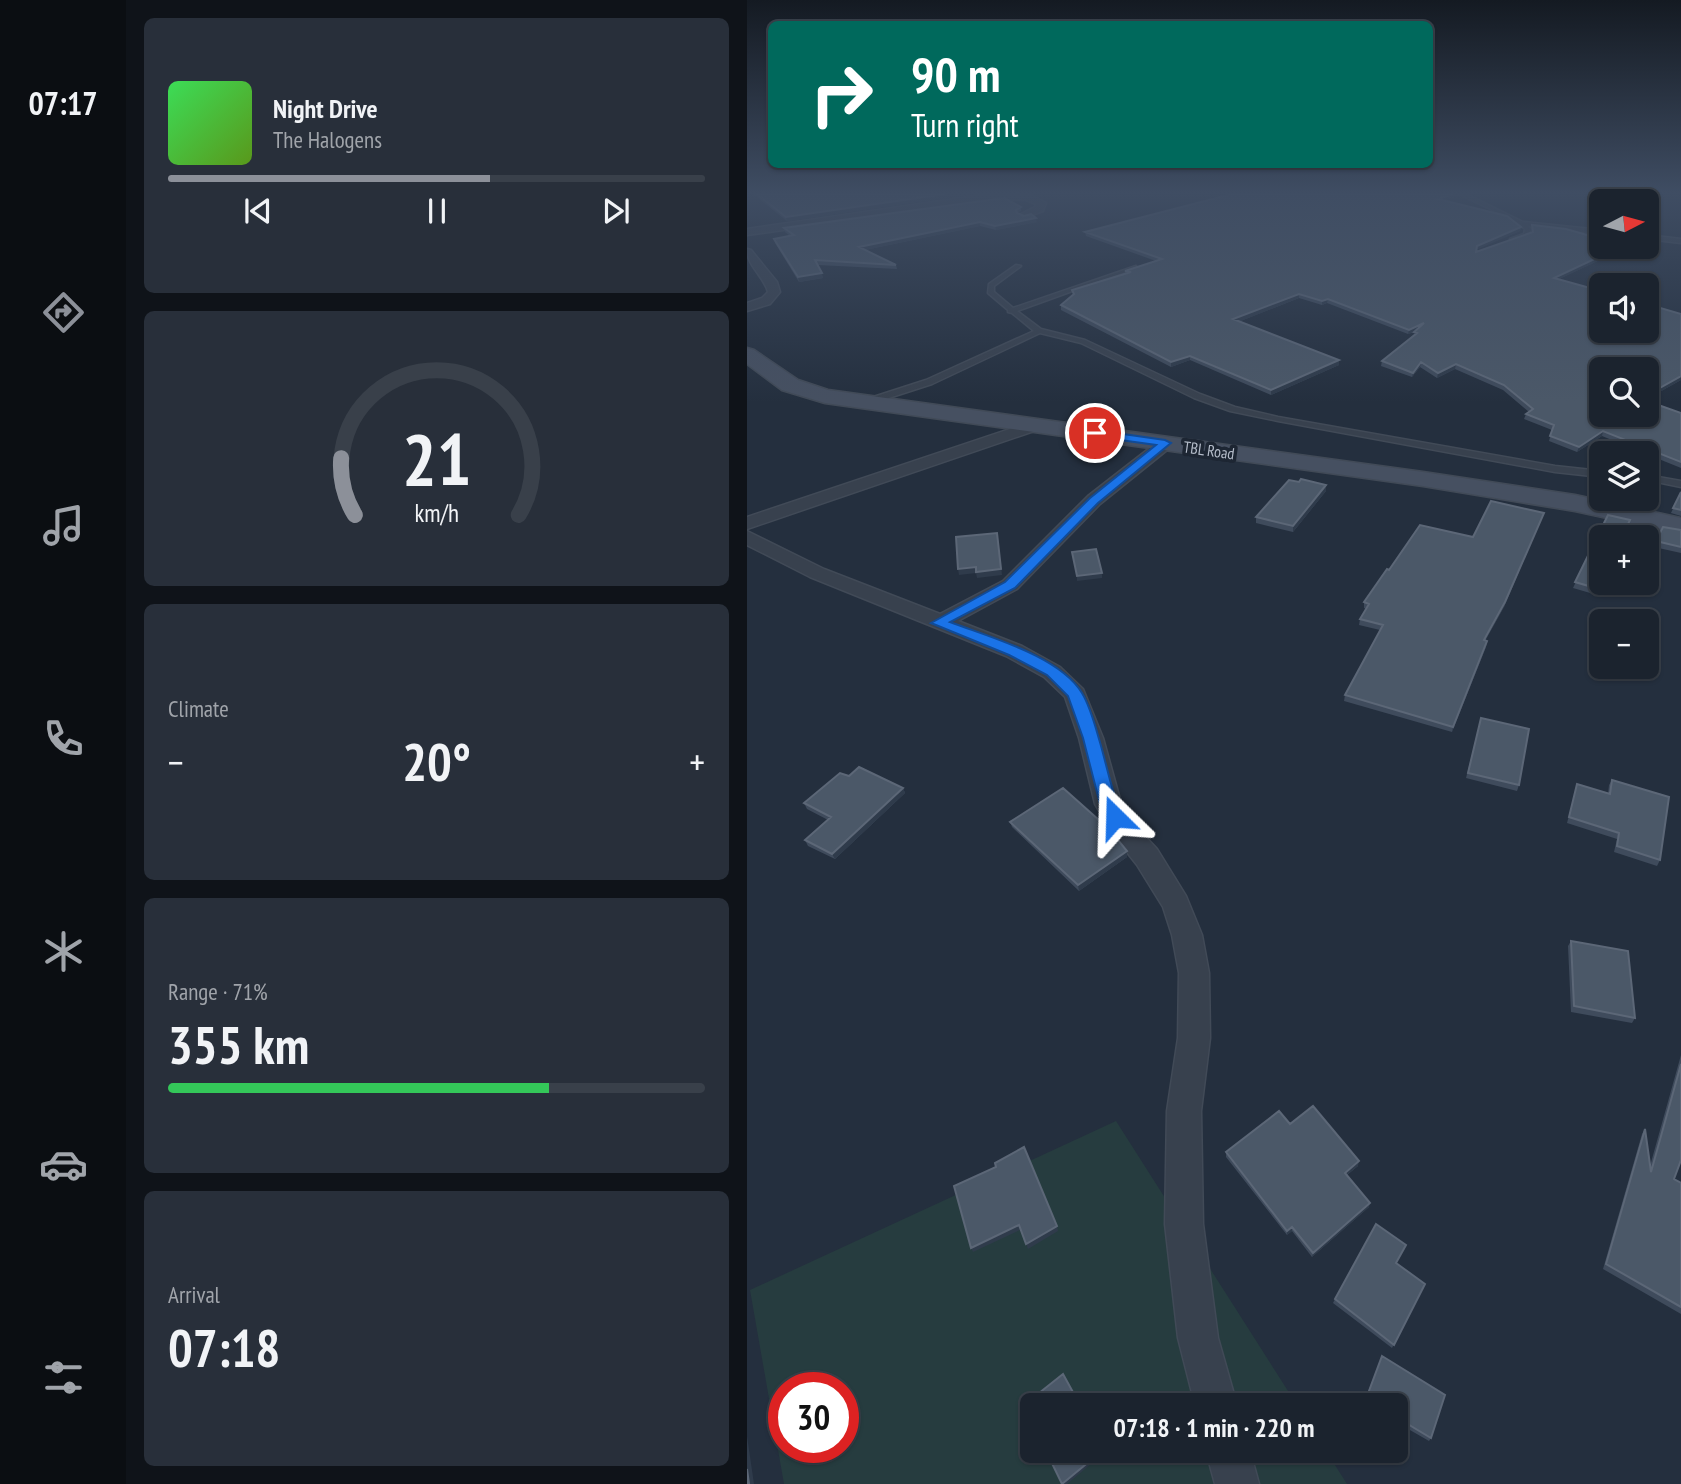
<!DOCTYPE html>
<meta charset="utf-8">
<style>
:root{--surface:#1b232e;--page:#282f3a;--text:#f1f3f6;--muted:#a0a4aa;--line:#39404a;--accent:#8c9099}
body{margin:0;font-family:"PT Sans Narrow",sans-serif;background:var(--page);color:var(--text);height:100vh;display:flex;flex-direction:column;font-size:26px;white-space:nowrap}
*{box-sizing:border-box;margin:0}
p{font-size:23px;color:var(--muted)}
.icon{flex:none;width:38px;height:38px;fill:none;stroke:currentColor;stroke-width:2;stroke-linecap:round;stroke-linejoin:round}
.map{position:relative;flex:1;overflow:hidden}
.side{display:flex;flex-direction:column;gap:18px;padding:18px;background:#0f1319;width:621px}
.side>*{flex:none}
.top-card{position:absolute;left:21px;top:21px;width:665px;height:147px;border-radius:10px;box-shadow:0 2px 5px #0004,0 0 0 2px var(--line);background:#00695c;color:#fff;overflow:hidden}
.needle{width:46px;rotate:84deg}
.controls{position:absolute;left:842px;top:189px;display:grid;gap:14px}
.controls a{display:grid;place-items:center;width:70px;height:70px;border-radius:10px;background:var(--surface);box-shadow:0 2px 5px #0004,0 0 0 2px var(--line);font-size:35px}
.speed{position:absolute;left:21px;top:1372px;display:flex;gap:14px;font-size:35px;font-weight:700;text-align:center}
.speed>*{display:grid;place-content:center;width:91px;height:91px;border-radius:50%;background:var(--surface);box-shadow:0 2px 5px #0004,0 0 0 2px var(--line);line-height:1}
.speed .limit{border:10px solid #d22;background:#fff;color:#111}
.pin{position:absolute;display:grid;place-items:center;width:60px;height:60px;color:#fff;margin:-30px;border:4px solid #fff;border-radius:50%;box-shadow:0 2px 7px #0007}
.me{position:absolute;width:77px;margin:-38px;rotate:338deg;stroke-linejoin:round;filter:drop-shadow(0 0 5px #0008)}
.turn{display:flex;align-items:center;gap:24px;height:147px;padding:0 28px;font-size:32px}
.turn .icon{width:91px;height:91px;stroke-width:2.5}
.turn b{display:block;font-size:49px;line-height:60px}
.big{font-size:52px;font-weight:600;line-height:1.1}
.side .widget{flex:1;display:flex;flex-direction:column;justify-content:center;gap:10px;min-width:0;padding:0 24px;border-radius:10px;background:var(--page)}
.side .dial{align-items:center;gap:0}
.dial svg{height:182px;overflow:visible;fill:none;stroke:var(--line);stroke-width:7;stroke-linecap:round;text-anchor:middle}
.dial text{fill:var(--text);stroke:none}
.song{display:flex;align-items:center;gap:21px}
.cover{width:84px;height:84px;border-radius:10px;background:linear-gradient(135deg,hsl(130 70% 55%),hsl(90 70% 35%))}
.played{height:7px;border-radius:4px;background:linear-gradient(90deg,var(--accent) 60%,var(--line) 60%)}
.keys{display:flex;justify-content:space-around;direction:ltr}
.heat{display:flex;justify-content:space-between;align-items:center;font-size:38px;direction:ltr}
.charge{height:10px;border-radius:5px;background:linear-gradient(90deg,#34c759 71%,var(--line) 0)}
.trip{position:absolute;left:273px;top:1393px;width:388px;height:70px;border-radius:10px;background:var(--surface);box-shadow:0 2px 5px #0004,0 0 0 2px var(--line);font-weight:600;line-height:70px;text-align:center}
main{display:flex;flex:1;min-height:0}
.menu{display:flex;flex-direction:column;width:126px;justify-content:space-around;align-items:center;background:#0b0e12;color:var(--muted)}
.menu .icon{width:49px;height:49px}
.menu .selected{color:var(--accent)}
.menu b{font-size:32px;color:var(--text)}
.map>svg:first-child{display:block}
.green{fill:#263c3f;fill-rule:evenodd}
.lines{fill:none;stroke-linecap:round;stroke-linejoin:round}
.lane-casing{stroke:#414a57;stroke-width:3}
.street-casing{stroke:#414a57;stroke-width:3}
.secondary-casing{stroke:#414a57;stroke-width:3}
.lane{fill:#38414e;fill-rule:evenodd}
.street{fill:#38414e;fill-rule:evenodd}
.secondary{fill:#465061;fill-rule:evenodd}
.wall{fill:#3f4b5c}
.shaded-wall{fill:#2f3b4b}
.building{fill:#4b5868;stroke:#5c6777;stroke-width:2}
.route{fill:#1a73e8;stroke:#114b97;stroke-width:2}
.labels{text-anchor:middle;dominant-baseline:central;stroke-width:7;stroke-linejoin:round;paint-order:stroke}
.far-street-label{font-size:16px;fill:#b4bcc9;stroke:#1d2633}
</style>
<main>
<nav class="menu">
<b>07:17</b>
<svg class="icon selected" aria-label="directions" viewBox="0 0 24 24"><path d="M12 3l9 9-9 9-9-9zM9 14v-3h6M13 9l2 2-2 2"/></svg>
<svg class="icon" aria-label="music" viewBox="0 0 24 24"><path d="M9 18V5l10-2v13"/><circle cx="6" cy="18" r="3"/><circle cx="16" cy="16" r="3"/></svg>
<svg class="icon" aria-label="phone" viewBox="0 0 24 24"><path d="M5 4h4l2 5-3 2q2 4 5 5l2-3 5 2v4C11 20 4 13 5 4z"/></svg>
<svg class="icon" aria-label="climate" viewBox="0 0 24 24"><path d="M12 3v18M4 7l16 10M4 17L20 7"/></svg>
<svg class="icon" aria-label="car" viewBox="0 0 24 24"><path d="M5 17H2v-5l4-1 3-4h7l3 4 3 1v5h-3M9 17h6M6 11h13"/><circle cx="7" cy="17" r="2"/><circle cx="17" cy="17" r="2"/></svg>
<svg class="icon" aria-label="filters" viewBox="0 0 24 24"><path d="M4 7h16M4 17h16"/><circle cx="9" cy="7" r="2"/><circle cx="15" cy="17" r="2"/></svg>
</nav>
<section class="side">
<div class="widget">
<div class="song"><i class="cover"></i><div><b>Night Drive</b><p>The Halogens</p></div></div>
<div class="played"></div>
<div class="keys"><svg class="icon" aria-label="previous" viewBox="0 0 24 24"><path d="M18 5L8 12l10 7zM5 5v14"/></svg><svg class="icon" aria-label="pause" viewBox="0 0 24 24"><path d="M8 5v14M16 5v14"/></svg><svg class="icon" aria-label="next" viewBox="0 0 24 24"><path d="M6 5l10 7-10 7zM19 5v14"/></svg></div>
</div>
<div class="widget dial"><svg viewBox="0 0 100 80">
<path d="M14 69A42 42 0 1 1 86 69"/>
<path d="M14 69A42 42 0 0 1 8 44" stroke="#8c9099"/>
<text x="50" y="56" font-size="32" font-weight="700">21</text>
<text x="50" y="72" font-size="11">km/h</text>
</svg></div>
<div class="widget"><p>Climate</p>
<div class="heat"><a>−</a><b class="big">20°</b><a>+</a></div>
</div>
<div class="widget"><p>Range · 71%</p><b class="big">355 km</b><div class="charge"></div></div>
<div class="widget"><p>Arrival</p><b class="big">07:18</b></div>
</section>
<div class="map">
<svg width="934" height="1484" viewBox="0 0 934 1484">
<rect width="100%" height="100%" fill="#242f3e"/>
<!-- green -->
<path class="green" d="M369,1121L550,1405H285V1451H579L600,1484H37L3,1290ZM37,1388H96V1447H37Z"/>
<g class="lines">
<defs>
<path id="lane" d="M712,194H719L776,222L854,230V234L781,226L784,229L781,236L763,241V239L777,234L778,229L766,220Z
M900,235L934,239V243L900,239Z
M269,265L274,266L247,286V292L266,308L389,266V268L270,311L294,329L338,340L453,394L488,407L531,417L808,466L854,471V477L808,472L531,421L483,411L447,398L334,343L293,333L185,384L123,404H117V400L179,380L287,331L265,313L261,312V310L241,293L242,284Z
M900,475L934,481V487L900,480Z"/>
<path id="street" d="M242,194H282L299,203L296,211L277,218L272,215L288,207L289,204L279,200L257,199L0,235V229Z
M0,249L4,250L30,282L33,292L23,304L0,311V303L15,298L21,292C16,275 0,266 0,249Z
M287,421L293,423L295,426L293,429L0,529V517Z
M419,438L427,443L425,446L353,504L270,589L211,621L275,646L313,667L336,689L356,738L374,803L385,822L410,849L439,896L455,935L462,973L463,1038L454,1111L456,1224L471,1338L490,1405H448L431,1338L418,1224L420,1111L431,1038L432,973L425,935L416,907L390,865L367,836L348,804L332,738L318,697L297,677L259,656L63,577L0,545V531L77,569L193,614L256,581L341,496L413,440Z
M459,1451H503L512,1484H468Z"/>
<path id="secondary" d="M0,348L7,350L51,380L81,390L676,472L828,495L934,518V534L828,511L676,486L78,403L35,390L0,364Z"/>
</defs>
<!-- lane casing -->
<use href="#lane" class="lane-casing"/>
<!-- street casing -->
<use href="#street" class="street-casing"/>
<!-- secondary casing -->
<use href="#secondary" class="secondary-casing"/>
<!-- lane -->
<use href="#lane" class="lane"/>
<!-- street -->
<use href="#street" class="street"/>
<!-- secondary -->
<use href="#secondary" class="secondary"/>
</g>
<!-- wall -->
<path class="wall" d="M6,194H225L40,221Z
M485,194H711V196L698,200L774,227L773,231L729,249V252L785,232V225L854,247H877L876,249L812,279L934,380L900,399V369L854,415L934,413V468L855,436L830,452L802,441L805,430L777,419L779,414L782,412L756,390L708,369L690,378L673,367L665,377L634,366L635,361L667,335L668,332L661,334L580,303L575,305L552,298L491,322L592,365L524,395L443,360L424,367L314,310V305L326,295L325,290L379,274L378,271L409,261L339,236L338,232Z
M274,207V211L270,213L290,222L249,230L233,226L118,250L149,265L150,269L71,265L76,278L52,282L28,243L27,239L43,236L38,232L37,228Z
M552,482L579,485V491L546,532L509,523V517Z
M934,492V516L924,513Z
M797,513L757,607L738,641H740L739,647L705,732L597,701L598,695L633,630L612,625L613,619L619,609L617,608V602L642,570L726,537Z
M861,515L883,520L876,537H854V583H855L850,595L826,588Z
M934,530V553L907,547L909,541Z
M734,718L772,785L770,791L719,778Z
M102,776L156,788L158,793L88,859L61,846L58,840L81,820L60,809L57,803Z
M865,780L913,860L910,866L867,852L870,839L820,823L830,784L861,794L862,785Z
M263,822L380,851V857L332,891L265,827Z
M824,941L888,1018L885,1023L824,1012L821,946Z
M934,1055V1160L927,1179L934,1183V1314L856,1269L895,1134L898,1129L903,1166Z
M543,1124L611,1166L600,1175L622,1207L565,1257L545,1231L540,1235L479,1157V1152Z
M650,1264L678,1284L645,1348L586,1303L588,1299Z
M635,1356L684,1438L682,1441L649,1422V1405H623L617,1402Z"/>
<!-- shaded-wall -->
<path class="shaded-wall" d="M198,194H225L40,221L39,217Z
M706,194H711V196L691,202V199Z
M289,218L290,222L249,230L248,226Z
M233,222V226L113,251L112,247Z
M774,227L773,231L729,250L730,246Z
M873,247H877L876,249L806,282L807,278Z
M75,273L76,278L52,282L51,277Z
M552,294V298L486,324V319Z
M581,299L580,303L575,305V301Z
M677,323L676,328L661,334L662,330Z
M443,356V360L424,367V362Z
M592,360V365L524,395V390Z
M674,362L673,367L665,377L666,373Z
M709,364L708,369L690,378L691,373Z
M934,376V380L900,399V395Z
M856,431L855,436L830,452L832,447Z
M579,485V491L546,532V526Z
M797,513L757,607L735,646L737,640Z
M251,538L255,575L230,578L229,573L212,575L211,569Z
M355,573V578L330,581V576Z
M740,641L739,647L705,732L706,727Z
M156,788L158,793L88,859L85,854Z
M380,851V857L332,891L331,885Z
M612,1161L611,1166L597,1177L598,1173Z
M623,1203L622,1207L565,1257L566,1253Z
M272,1225L273,1230L226,1252L224,1248Z
M310,1226L311,1231L281,1249L279,1244Z
M545,1227V1231L540,1235V1231Z
M0,1436L7,1484H2L0,1469Z
M355,1451H356L357,1453L320,1484H315Z"/>
<!-- building -->
<path class="building" d="M10,194H198L39,217Z
M485,194H706L691,199L760,216L774,227L730,246L729,252L786,232L785,225L819,229L854,239V247H873L807,278L854,291V331H900V304L934,314V376L900,395V369H854V415H900V401L934,413V462L856,431L832,447L803,436L807,425L779,414L786,409L757,385L709,364L691,373L674,362L666,373L635,361L670,333L667,332L677,323L662,330L581,299L575,301L552,294L486,319L592,360L524,390L443,356L424,362L314,305L327,294L325,290L384,272L378,271L415,259L338,232Z
M257,198L274,207L269,210L270,213L277,216L284,214L289,218L248,226L233,222L112,247L149,265L68,260L75,273L51,277L27,239L47,235L37,228Z
M554,479L579,485L546,526L509,517L542,480L552,482Z
M934,492V510L926,508Z
M744,501L797,513L758,602L737,640L740,641L706,727L598,695L636,625L613,619L622,604L617,602L640,569L642,570L673,525L726,537Z
M861,515L883,520L875,537H854L855,583L852,589L828,582Z
M916,527L934,530V547L909,541Z
M250,533L254,569L229,572V567L211,569L209,537Z
M349,549L355,573L330,576L325,552Z
M734,718L782,729L772,785L721,773Z
M112,767L156,788L85,854L58,840L84,817L57,803L93,773L102,776Z
M865,780L922,797L913,860L870,846L872,833L822,817L830,784L863,794Z
M316,788L362,829L380,851L331,885L263,822Z
M824,941L881,951L888,1018L827,1006Z
M934,1064V1160L927,1179L934,1183V1307L859,1264L898,1129L904,1172Z
M566,1106L612,1161L598,1173L623,1203L566,1253L545,1227L540,1231L479,1152L532,1111L543,1124Z
M277,1147L310,1226L279,1244L272,1225L224,1248L207,1186L249,1167L248,1163Z
M629,1224L659,1245L649,1263L678,1284L647,1345L588,1299Z
M635,1356L698,1395L684,1438L649,1417V1405H630L619,1399Z
M316,1374L333,1405H285V1422L277,1405Z
M299,1451H355L315,1484Z
M0,1469L2,1484H0Z"/>
<!-- sky -->
<linearGradient id="sky" x2="0" y2="1"><stop stop-color="#141a22"/><stop offset="0.48" stop-color="#3f4d63"/><stop offset="1" stop-color="#3f4d63" stop-opacity="0"/></linearGradient>
<rect width="934" height="402" fill="url(#sky)"/>
<!-- route -->
<path class="route" d="M348,430L418,440L424,443L351,503L268,588L203,622C242,637 313,656 335,693C343,706 348,725 352,739C360,765 364,793 377,817L374,821H362L353,804L336,738L321,696L300,675L262,655L184,623L258,582L343,498L409,445L344,436V431Z"/>
<g class="labels">
<!-- far-street labels -->
<g class="far-street-label">
<text transform="translate(462 450) rotate(8)">TBL Road</text>
</g>
</g>
</svg>
<div class="controls">
<a><svg class="needle" viewBox="-14 -14 28 28"><path d="M0-13l5 13h-10z" fill="#e53935"/><path d="M0 13l5-13h-10z" fill="#a0a4aa"/></svg></a>
<a><svg class="icon" aria-label="sound" viewBox="0 0 24 24"><path d="M4 9h4l5-4v14l-5-4H4zM17 9q2 3 0 6"/></svg></a>
<a><svg class="icon" aria-label="search" viewBox="0 0 24 24"><circle cx="10" cy="10" r="6"/><path d="M15 15l6 6"/></svg></a>
<a><svg class="icon" aria-label="layers" viewBox="0 0 24 24"><path d="M12 4l9 5-9 5-9-5zM3 14l9 5 9-5"/></svg></a>
<a>+</a>
<a>−</a>
</div>
<div class="speed"><div class="limit">30</div></div>
<div class="pin" style="left:348px;top:433px;background:#d93025"><svg class="icon" aria-label="arrive" viewBox="0 0 24 24"><path d="M6 21V4h12l-3 4 3 4H6"/></svg></div>
<svg class="me" style="left:368px;top:817px" viewBox="-20 -20 40 40"><path d="M0-17L14 15 0 8-14 15z" fill="#1a73e8" stroke="#fff" stroke-width="4"/></svg>
<div class="trip">07:18 · 1 min · 220 m</div>
<div class="top-card">
<div class="turn"><svg class="icon" aria-label="right" viewBox="0 0 24 24"><path d="M7 20v-9h11M14 6l5 5-5 5"/></svg><div><b>90 m</b>Turn right</div></div>
</div>
</div>
</main>
